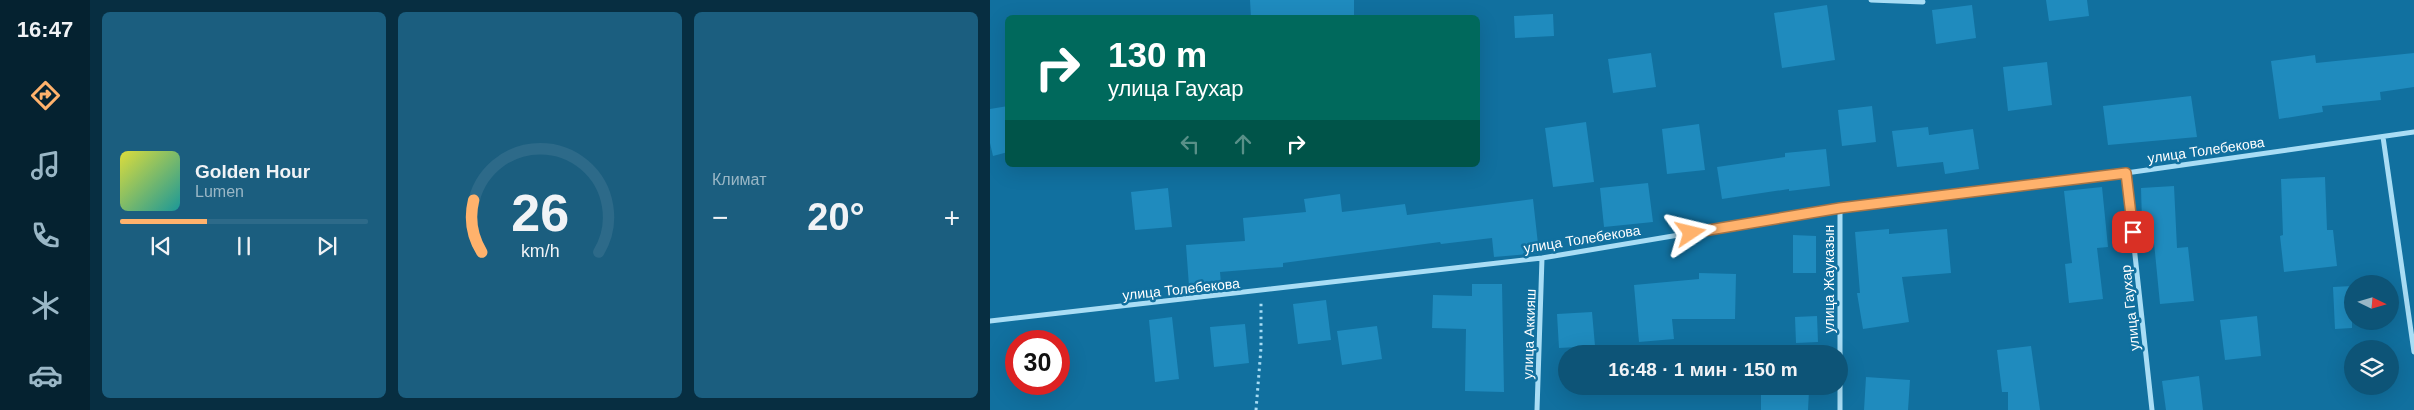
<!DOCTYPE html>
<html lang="ru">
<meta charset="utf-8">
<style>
:root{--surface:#0d5477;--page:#1b5e7f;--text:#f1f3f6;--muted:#9ab7c6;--line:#2d6a89;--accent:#ffb26c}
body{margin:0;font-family:Helvetica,sans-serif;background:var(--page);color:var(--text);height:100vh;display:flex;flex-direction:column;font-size:19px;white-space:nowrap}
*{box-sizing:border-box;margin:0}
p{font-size:16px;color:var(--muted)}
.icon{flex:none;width:28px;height:28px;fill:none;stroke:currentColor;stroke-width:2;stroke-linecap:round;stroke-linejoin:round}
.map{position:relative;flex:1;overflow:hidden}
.side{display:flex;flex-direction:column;gap:12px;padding:12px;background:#072e41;width:900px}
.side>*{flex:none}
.banner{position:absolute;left:15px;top:15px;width:475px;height:152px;border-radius:8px;box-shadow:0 5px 20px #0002;background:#00695c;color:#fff;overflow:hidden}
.needle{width:32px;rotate:95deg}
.tools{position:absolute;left:1354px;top:275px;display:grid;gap:10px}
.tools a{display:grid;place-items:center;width:55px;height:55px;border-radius:50%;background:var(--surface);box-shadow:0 5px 20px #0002;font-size:25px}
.speed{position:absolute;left:15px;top:330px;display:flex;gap:10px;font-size:25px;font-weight:700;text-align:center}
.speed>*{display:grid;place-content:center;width:65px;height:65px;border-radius:50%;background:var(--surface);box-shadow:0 5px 20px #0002;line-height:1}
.speed .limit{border:8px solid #d22;background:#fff;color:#111}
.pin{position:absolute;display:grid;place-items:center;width:42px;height:42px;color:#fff;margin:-21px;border-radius:10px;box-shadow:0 2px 8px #0006}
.me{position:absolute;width:55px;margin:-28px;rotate:80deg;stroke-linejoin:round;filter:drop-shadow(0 0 4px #0008)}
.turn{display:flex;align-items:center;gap:18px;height:105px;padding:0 20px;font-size:22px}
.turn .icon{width:65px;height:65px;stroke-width:2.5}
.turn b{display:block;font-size:35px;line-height:42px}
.lanes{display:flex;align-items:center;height:48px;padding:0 20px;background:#0003;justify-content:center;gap:25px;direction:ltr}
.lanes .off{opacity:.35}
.big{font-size:38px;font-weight:600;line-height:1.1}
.side .widget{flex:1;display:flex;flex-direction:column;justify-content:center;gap:8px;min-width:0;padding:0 18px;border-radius:8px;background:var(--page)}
.side .dial{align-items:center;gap:0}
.dial svg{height:130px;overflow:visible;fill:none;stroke:var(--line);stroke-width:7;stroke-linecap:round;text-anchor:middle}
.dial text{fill:var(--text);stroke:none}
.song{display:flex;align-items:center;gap:15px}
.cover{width:60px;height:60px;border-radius:8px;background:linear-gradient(135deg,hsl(60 70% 55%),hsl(180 70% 35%))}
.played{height:5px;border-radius:2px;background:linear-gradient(90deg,var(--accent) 35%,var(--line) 35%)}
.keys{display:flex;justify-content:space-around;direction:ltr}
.heat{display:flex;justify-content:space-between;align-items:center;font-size:28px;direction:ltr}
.side .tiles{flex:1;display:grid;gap:12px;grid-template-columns:repeat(3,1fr)}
.trip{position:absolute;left:568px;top:345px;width:290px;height:50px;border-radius:25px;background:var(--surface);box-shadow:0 5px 20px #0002;font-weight:600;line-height:50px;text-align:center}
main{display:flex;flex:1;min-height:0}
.dock{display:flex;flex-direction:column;width:90px;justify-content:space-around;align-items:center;background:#052230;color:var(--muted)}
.dock .icon{width:35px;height:35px}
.dock .selected{color:var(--accent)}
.dock b{font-size:22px;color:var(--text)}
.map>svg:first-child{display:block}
.building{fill:#1f8bbe}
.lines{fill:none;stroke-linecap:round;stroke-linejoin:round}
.path{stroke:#a9ddf5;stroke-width:3;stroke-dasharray:2.5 4;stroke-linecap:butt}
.minor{stroke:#a9ddf5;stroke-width:5}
.route-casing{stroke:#a67446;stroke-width:12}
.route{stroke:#ffb26c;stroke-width:9}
.labels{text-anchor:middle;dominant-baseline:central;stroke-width:5;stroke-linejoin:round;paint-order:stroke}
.street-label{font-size:14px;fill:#fff;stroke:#11709f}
</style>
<main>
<nav class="dock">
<b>16:47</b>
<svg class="icon selected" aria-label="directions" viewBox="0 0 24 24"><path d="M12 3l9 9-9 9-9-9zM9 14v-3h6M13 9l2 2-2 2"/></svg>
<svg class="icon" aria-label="music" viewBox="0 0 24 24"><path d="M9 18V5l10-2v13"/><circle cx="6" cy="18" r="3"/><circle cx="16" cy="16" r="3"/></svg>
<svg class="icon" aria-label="phone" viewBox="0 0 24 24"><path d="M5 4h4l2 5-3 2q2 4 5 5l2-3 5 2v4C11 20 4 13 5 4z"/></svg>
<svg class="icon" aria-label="climate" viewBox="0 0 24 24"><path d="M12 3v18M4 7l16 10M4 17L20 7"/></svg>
<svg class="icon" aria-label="car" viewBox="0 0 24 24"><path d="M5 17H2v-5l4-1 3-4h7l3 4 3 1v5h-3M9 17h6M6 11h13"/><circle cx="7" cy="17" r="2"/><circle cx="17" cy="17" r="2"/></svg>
</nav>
<section class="side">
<div class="tiles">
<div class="widget">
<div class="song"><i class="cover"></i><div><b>Golden Hour</b><p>Lumen</p></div></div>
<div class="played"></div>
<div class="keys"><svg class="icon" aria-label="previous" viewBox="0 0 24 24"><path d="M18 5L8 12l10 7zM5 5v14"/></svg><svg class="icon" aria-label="pause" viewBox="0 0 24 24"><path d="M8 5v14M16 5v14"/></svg><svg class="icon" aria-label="next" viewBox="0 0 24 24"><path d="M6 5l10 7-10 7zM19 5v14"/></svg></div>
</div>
<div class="widget dial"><svg viewBox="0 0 100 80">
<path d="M14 69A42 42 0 1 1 86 69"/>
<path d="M14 69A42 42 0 0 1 9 37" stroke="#ffb26c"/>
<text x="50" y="56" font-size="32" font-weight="700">26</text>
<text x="50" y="72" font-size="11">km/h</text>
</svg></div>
<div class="widget"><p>Климат</p>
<div class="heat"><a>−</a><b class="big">20°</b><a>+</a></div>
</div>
</div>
</section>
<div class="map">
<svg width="1424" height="410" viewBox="0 0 1424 410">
<rect width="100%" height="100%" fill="#11709f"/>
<!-- building -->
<path class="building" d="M260,0H364V18H261Z
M1056,0H1097L1099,16L1059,21Z
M837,5L845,60L792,68L784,13Z
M982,5L986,38L946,44L942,10Z
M563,14L564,36L525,38L524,16Z
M661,53L666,87L623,93L618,59Z
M1424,53V87L1390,92L1391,100L1332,106L1333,112L1289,119L1281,61L1325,55L1326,63Z
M1057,62L1062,105L1018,111L1013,67Z
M1201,96L1207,137L1118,145L1113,106Z
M18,106V152L3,156L0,143V109Z
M882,106L886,142L852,146L848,110Z
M596,122L604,182L563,187L555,128Z
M709,124L715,170L677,174L672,129Z
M938,127L939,135L983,129L989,169L955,174L953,162L907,167L902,131Z
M836,149L840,186L799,191V189L732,199L727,167L795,157V153Z
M1335,177L1337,230H1343L1347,266L1294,272L1290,236L1293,235L1291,179Z
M658,183L663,222L614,227L610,188Z
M1184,186L1187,248L1198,247L1204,301L1170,304L1162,222H1152L1151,188Z
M1112,187L1118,247L1107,248L1113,299L1079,303L1075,264L1082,263L1074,191Z
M178,188L182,227L145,230L141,192Z
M350,194L352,212L415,204L417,215L543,199L549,253L504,257L502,238L451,244L450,242L293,263V267L230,272L231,283L199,286L196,245L255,241L253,218L316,212L314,199Z
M899,229V234L957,229L961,273L912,277L919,322L873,329L867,293H870L865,232Z
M803,235L826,236V273H803Z
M709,273L746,274L745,319H682L684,339L649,342L644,285L709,279Z
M482,284H512L514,392L475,391L476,329L442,328L443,295L482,296Z
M1362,286V328L1345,329L1343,287Z
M336,300L341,340L308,344L303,304Z
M602,312L605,346L569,348L567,314Z
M827,316L828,342L806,343L805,317Z
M1267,316L1271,356L1235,360L1230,320Z
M182,317L189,379L165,382L159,320Z
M255,324L259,363L224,367L220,327Z
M387,326L392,359L352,365L347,331Z
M1041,346L1050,410H1018V392H1012L1007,350Z
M1209,376L1213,410H1176L1172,381Z
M876,377L920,380L918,410H874Z
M771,391H819L818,410H771Z"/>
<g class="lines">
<!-- path -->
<path class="path" d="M266,410L271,348V302"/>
<!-- minor -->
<path class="minor" d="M881,0L933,2
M1393,137L1424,352
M1136,173L1162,410
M0,321L552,258L850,208L1136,173L1424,132
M547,410L552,258
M850,410V208"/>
</g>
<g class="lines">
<defs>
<path id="route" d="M701,233L850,208L1136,173L1143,232"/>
</defs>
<!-- route casing -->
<use href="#route" class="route-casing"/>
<!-- route -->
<use href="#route" class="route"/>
</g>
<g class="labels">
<!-- street labels -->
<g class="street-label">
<text transform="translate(1216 150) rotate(-8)">улица Толебекова</text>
<text transform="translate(592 239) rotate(-9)">улица Толебекова</text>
<text transform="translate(839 279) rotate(-90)">улица Жауказын</text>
<text transform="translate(191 289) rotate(-6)">улица Толебекова</text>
<text transform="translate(1140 308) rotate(-96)">улица Гаухар</text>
<text transform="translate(539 334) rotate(-88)">улица Аккияш</text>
</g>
</g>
</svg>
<div class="tools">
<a><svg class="needle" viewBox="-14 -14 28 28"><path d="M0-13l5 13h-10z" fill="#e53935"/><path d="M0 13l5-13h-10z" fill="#9ab7c6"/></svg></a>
<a><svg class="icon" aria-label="layers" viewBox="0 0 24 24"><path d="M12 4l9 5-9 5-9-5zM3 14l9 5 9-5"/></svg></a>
</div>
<div class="speed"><div class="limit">30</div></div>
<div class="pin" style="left:1143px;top:232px;background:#d93025"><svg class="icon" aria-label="arrive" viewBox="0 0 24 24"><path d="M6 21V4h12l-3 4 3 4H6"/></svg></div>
<svg class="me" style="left:701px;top:233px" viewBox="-20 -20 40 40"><path d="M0-17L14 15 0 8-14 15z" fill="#ffb26c" stroke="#fff" stroke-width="4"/></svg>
<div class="trip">16:48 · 1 мин · 150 m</div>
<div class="banner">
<div class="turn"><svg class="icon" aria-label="right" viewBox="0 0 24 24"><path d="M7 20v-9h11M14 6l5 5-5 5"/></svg><div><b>130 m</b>улица Гаухар</div></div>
<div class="lanes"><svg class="icon off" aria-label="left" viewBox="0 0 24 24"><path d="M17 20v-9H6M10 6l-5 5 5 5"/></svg><svg class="icon off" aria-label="ahead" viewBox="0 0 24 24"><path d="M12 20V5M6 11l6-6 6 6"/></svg><svg class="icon" aria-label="right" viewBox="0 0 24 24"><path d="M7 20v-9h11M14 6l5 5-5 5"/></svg></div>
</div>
</div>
</main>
